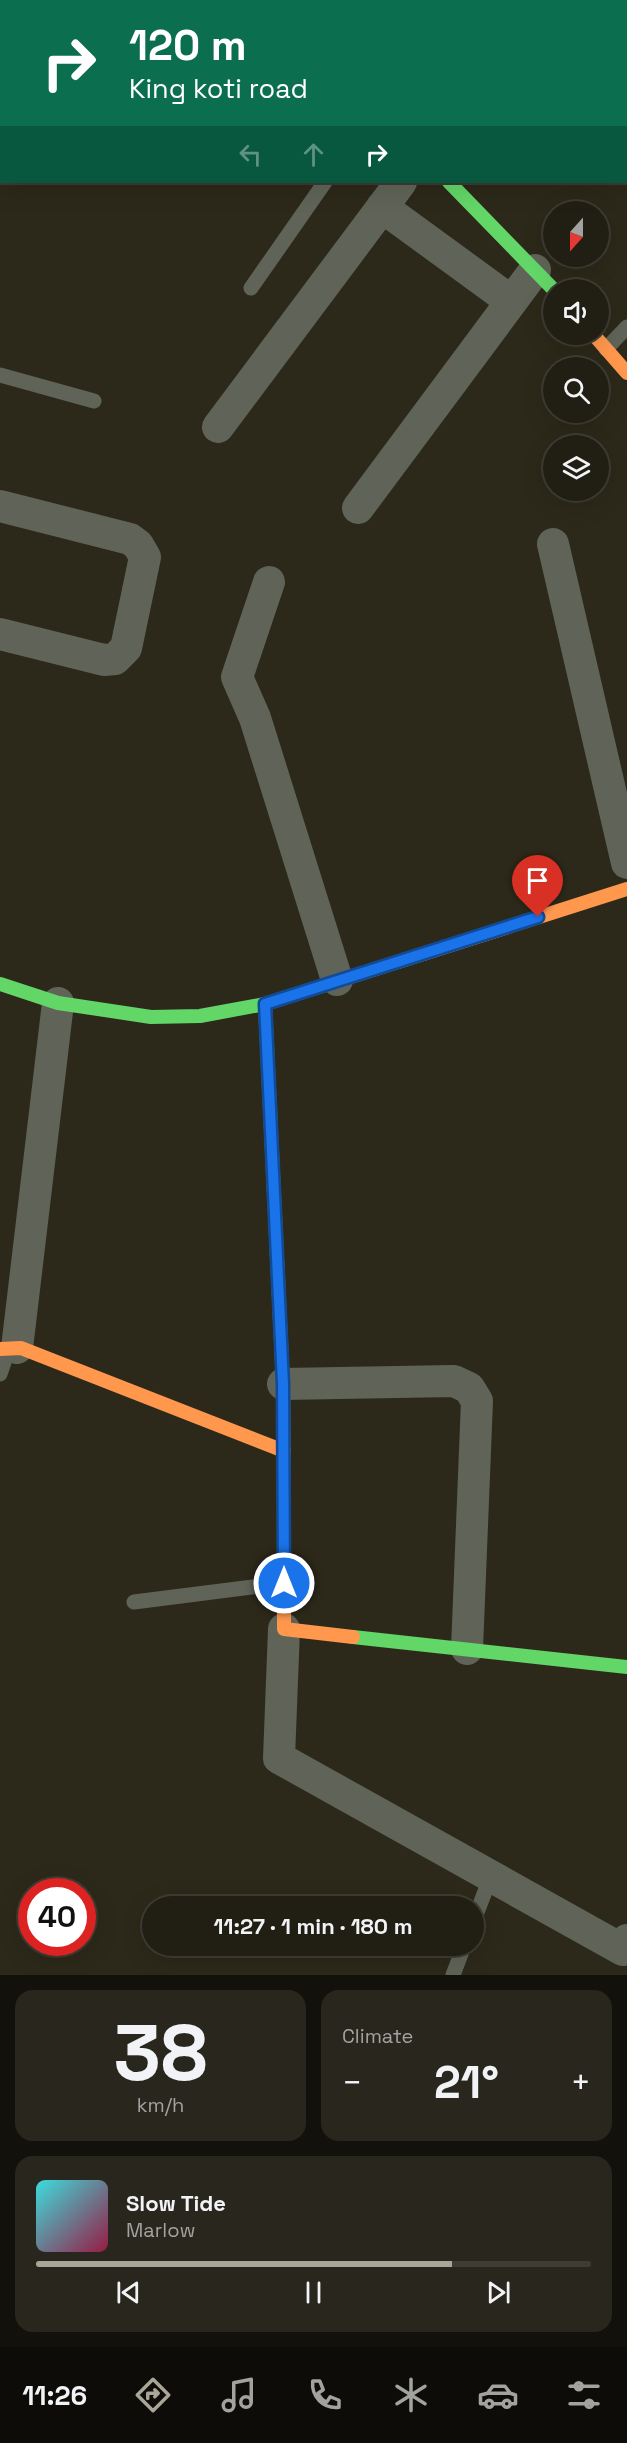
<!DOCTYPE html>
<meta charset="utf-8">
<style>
:root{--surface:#211f14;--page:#29271d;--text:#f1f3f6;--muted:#a2a2a0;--line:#3e3d34;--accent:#a8a696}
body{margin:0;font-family:"Space Grotesk",sans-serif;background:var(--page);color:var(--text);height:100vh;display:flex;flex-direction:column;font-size:22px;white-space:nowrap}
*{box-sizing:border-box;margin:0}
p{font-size:20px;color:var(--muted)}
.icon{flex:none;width:33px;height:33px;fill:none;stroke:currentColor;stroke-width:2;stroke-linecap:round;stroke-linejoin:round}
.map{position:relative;height:1975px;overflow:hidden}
.details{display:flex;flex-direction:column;gap:15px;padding:15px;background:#12110b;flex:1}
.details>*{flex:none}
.top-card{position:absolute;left:0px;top:0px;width:627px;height:183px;box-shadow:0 6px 24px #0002,0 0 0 2px var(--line);background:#0b6e4f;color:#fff;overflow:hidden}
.needle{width:39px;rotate:201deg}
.buttons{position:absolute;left:543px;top:201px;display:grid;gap:12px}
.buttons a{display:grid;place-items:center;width:66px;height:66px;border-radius:50%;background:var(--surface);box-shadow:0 6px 24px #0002,0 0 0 2px var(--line);font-size:30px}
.speed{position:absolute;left:18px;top:1878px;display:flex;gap:12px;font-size:30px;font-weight:700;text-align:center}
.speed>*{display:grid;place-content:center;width:78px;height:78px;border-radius:50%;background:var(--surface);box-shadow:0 6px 24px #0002,0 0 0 2px var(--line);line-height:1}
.speed .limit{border:9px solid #d22;background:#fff;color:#111}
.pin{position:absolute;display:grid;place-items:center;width:51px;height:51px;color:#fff;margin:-62px -26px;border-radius:50% 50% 50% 0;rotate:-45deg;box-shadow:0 0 6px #0007}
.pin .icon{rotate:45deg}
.me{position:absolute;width:66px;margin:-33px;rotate:0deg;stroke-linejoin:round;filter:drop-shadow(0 0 4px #0008)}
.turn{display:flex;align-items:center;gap:21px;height:126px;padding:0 30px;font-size:27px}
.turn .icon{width:78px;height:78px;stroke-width:2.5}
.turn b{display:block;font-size:42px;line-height:51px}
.lanes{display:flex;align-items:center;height:57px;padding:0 30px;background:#0003;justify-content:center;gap:30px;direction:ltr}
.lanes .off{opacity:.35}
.big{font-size:45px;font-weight:700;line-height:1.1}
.details .widget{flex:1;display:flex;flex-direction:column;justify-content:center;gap:9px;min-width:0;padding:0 21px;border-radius:18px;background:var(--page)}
.details .dial{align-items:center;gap:0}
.dial b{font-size:78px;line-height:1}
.song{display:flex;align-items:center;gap:18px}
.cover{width:72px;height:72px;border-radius:9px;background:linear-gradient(135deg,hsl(180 70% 55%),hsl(340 70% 35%))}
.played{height:6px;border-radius:3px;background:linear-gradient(90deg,var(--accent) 75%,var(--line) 75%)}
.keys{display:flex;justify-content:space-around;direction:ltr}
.heat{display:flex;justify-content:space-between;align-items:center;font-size:33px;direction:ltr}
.details .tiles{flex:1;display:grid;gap:15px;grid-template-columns:1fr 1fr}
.widget:last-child{grid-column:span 2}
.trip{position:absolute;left:142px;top:1896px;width:342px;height:60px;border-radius:30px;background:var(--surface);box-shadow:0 6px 24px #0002,0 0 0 2px var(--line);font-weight:700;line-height:60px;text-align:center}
.tab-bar{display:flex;height:96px;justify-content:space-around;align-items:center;background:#0d0c08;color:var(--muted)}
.tab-bar .icon{width:42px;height:42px}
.tab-bar .selected{color:var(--accent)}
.tab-bar b{font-size:27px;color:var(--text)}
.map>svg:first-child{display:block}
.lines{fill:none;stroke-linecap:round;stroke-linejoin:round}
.lane{stroke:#606458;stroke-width:15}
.street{stroke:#606458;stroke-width:32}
.fast{stroke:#63d668;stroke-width:14}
.slow{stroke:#ff974d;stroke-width:14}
.jam{stroke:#b3261e;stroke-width:14}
.route-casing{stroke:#114b97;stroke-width:15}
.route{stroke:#1a73e8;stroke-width:10}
</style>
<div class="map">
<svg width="627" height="1975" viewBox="0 0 627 1975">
<rect width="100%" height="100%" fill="#2c291a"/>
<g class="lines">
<!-- lane -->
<path class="lane" d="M568,2V0
M0,97L2,95
M626,102L627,103
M251,288L325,182
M606,349L627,327
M0,375L94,401
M0,1374L8,1351
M134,1602L284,1583
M474,1920L491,1876
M453,1975L464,1946"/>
<!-- street -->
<path class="street" d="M382,207L511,301
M218,427L401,182
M0,506L130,539L138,545L145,557L126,648L115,659L104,660L0,634
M358,508L535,270
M553,544L627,863
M269,582L237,677L255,718L337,980
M17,1348L58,1003
M283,1384L454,1381L469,1388L477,1401L467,1649
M284,1629L279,1758L623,1950L627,1940"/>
<!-- fast -->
<path class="fast" d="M449,182L554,290
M0,984L58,1003L151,1017L200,1016L265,1004L423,954
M265,1004L283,1384L284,1511
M353,1637L627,1667"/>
<!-- slow -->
<path class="slow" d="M593,334L627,373
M423,954L627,889
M0,1349L21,1348L284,1451
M284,1511V1629L353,1637"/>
<!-- jam -->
<path class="jam" d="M267,0L269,2"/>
</g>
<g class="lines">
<defs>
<path id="route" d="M284,1583L283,1384L265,1004L538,917"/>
</defs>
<!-- route casing -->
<use href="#route" class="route-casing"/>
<!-- route -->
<use href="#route" class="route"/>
</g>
</svg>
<div class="buttons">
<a><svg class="needle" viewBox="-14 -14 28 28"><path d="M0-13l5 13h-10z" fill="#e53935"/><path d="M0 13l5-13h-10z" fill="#a2a2a0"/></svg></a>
<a><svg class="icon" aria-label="sound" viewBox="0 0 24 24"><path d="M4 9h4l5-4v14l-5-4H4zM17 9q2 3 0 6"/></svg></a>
<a><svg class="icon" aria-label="search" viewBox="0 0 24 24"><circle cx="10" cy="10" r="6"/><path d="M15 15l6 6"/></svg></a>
<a><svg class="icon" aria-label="layers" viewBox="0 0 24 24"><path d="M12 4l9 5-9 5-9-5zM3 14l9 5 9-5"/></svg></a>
</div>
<div class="speed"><div class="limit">40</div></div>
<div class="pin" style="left:538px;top:917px;background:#d93025"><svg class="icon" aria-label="arrive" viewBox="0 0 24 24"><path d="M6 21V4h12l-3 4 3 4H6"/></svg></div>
<svg class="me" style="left:284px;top:1583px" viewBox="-20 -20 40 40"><circle r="17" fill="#1a73e8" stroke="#fff" stroke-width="3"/><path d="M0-11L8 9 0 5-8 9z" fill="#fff"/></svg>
<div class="trip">11:27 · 1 min · 180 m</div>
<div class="top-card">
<div class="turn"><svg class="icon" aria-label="right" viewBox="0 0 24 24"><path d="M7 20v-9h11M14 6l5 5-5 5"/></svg><div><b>120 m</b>King koti road</div></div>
<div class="lanes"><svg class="icon off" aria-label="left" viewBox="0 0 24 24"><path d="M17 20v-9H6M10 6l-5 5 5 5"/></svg><svg class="icon off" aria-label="ahead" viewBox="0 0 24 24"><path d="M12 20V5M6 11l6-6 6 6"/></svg><svg class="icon" aria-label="right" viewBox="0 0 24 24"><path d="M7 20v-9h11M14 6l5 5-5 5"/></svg></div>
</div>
</div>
<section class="details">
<div class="tiles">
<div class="widget dial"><b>38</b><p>km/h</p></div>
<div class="widget"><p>Climate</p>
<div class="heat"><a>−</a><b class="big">21°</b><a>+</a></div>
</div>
<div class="widget">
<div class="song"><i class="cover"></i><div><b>Slow Tide</b><p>Marlow</p></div></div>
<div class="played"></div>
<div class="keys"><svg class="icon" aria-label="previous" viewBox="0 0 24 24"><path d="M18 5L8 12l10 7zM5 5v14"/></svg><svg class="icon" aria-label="pause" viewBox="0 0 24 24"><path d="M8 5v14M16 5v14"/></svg><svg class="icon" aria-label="next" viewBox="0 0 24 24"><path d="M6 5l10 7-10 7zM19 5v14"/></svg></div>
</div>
</div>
</section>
<nav class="tab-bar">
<b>11:26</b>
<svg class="icon selected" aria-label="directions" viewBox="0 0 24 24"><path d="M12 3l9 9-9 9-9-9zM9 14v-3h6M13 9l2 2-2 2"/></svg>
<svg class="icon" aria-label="music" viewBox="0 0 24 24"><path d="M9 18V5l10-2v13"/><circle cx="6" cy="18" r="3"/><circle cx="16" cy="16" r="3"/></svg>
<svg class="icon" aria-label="phone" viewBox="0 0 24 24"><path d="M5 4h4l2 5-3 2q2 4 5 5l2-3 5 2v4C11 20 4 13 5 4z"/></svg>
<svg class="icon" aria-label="climate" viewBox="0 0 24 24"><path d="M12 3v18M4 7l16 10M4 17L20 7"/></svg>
<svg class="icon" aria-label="car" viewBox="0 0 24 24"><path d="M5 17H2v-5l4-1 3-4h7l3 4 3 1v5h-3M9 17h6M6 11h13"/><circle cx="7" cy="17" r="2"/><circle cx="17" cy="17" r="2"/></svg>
<svg class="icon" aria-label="filters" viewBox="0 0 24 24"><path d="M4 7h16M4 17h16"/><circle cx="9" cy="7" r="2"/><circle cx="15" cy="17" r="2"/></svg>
</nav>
